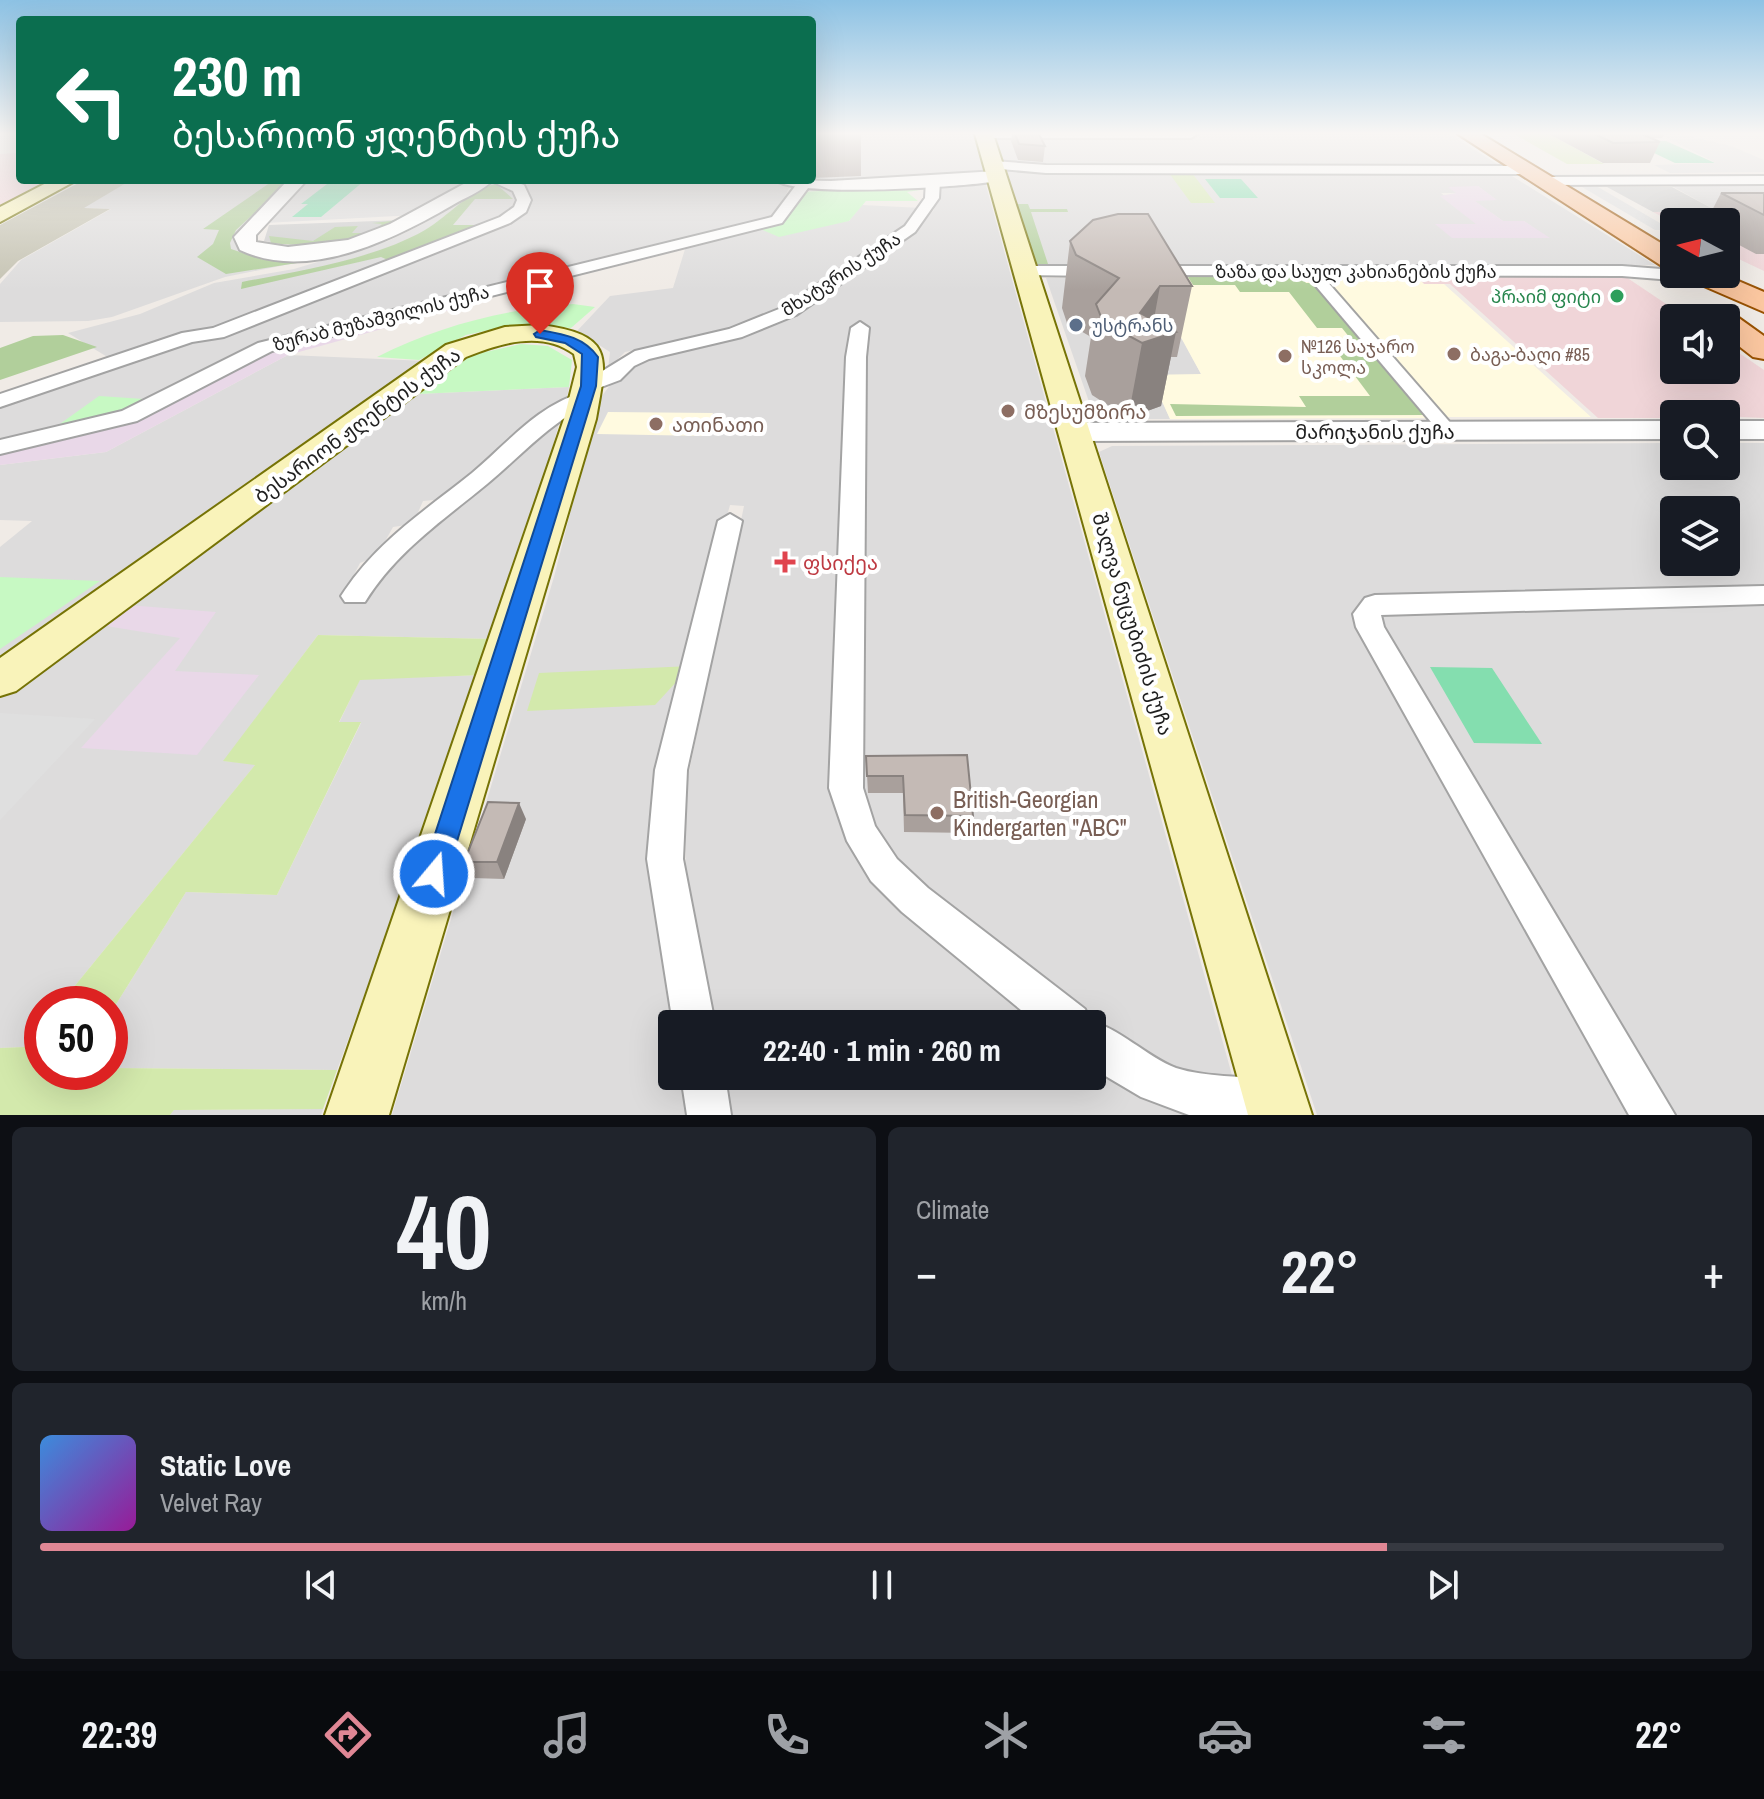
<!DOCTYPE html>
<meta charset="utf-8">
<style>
:root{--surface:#171b24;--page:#20242c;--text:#f1f3f6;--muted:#9ea1a6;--line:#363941;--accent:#e08795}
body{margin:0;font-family:"Archivo Narrow","Noto Sans Georgian",sans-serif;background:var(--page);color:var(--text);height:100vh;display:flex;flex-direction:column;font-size:30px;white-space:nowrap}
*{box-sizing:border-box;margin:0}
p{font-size:26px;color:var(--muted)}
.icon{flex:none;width:44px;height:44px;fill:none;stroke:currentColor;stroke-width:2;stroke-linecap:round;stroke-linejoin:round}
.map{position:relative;height:1115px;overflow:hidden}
.sheet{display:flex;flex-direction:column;gap:12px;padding:12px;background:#0d0f14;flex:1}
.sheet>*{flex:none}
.banner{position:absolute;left:16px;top:16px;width:800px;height:168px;border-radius:8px;box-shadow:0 8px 32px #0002;background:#0b6e4f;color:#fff;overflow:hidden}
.needle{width:52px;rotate:277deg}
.tools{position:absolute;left:1660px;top:208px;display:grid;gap:16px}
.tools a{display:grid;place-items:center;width:80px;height:80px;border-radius:8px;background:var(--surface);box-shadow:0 8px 32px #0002;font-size:40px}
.speed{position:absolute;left:24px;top:986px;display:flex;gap:16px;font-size:40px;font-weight:700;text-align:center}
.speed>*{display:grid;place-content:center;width:104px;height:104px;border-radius:50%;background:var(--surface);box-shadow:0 8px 32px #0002;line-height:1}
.speed .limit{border:12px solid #d22;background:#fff;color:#111}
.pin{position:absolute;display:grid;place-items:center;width:68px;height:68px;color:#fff;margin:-82px -34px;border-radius:50% 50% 50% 0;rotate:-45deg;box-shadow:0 0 8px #0007}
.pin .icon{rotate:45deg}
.me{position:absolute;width:88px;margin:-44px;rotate:18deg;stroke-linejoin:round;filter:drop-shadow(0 0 6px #0008)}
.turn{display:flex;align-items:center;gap:28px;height:168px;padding:0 24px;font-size:36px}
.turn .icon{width:104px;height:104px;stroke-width:2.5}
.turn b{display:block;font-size:56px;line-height:68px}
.big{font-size:60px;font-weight:700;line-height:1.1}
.sheet .widget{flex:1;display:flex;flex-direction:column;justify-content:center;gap:12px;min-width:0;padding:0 28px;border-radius:12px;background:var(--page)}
.sheet .dial{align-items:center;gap:0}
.dial b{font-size:104px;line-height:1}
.song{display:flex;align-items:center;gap:24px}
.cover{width:96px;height:96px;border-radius:12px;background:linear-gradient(135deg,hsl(210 70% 55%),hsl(300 70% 35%))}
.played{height:8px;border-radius:4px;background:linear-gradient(90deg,var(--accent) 80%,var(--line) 80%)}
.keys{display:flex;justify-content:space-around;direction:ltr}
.heat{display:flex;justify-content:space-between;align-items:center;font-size:44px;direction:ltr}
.sheet .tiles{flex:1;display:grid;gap:12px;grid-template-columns:1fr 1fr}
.widget:last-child{grid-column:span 2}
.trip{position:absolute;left:658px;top:1010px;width:448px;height:80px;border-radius:8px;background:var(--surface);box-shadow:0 8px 32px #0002;font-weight:700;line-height:80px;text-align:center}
.tab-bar{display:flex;height:128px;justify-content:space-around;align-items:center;background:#090b0e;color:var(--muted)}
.tab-bar .icon{width:56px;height:56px}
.tab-bar .on{color:var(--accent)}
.tab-bar b{font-size:36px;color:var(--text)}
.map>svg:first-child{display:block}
.residential{fill:#dddcdc;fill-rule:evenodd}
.commercial{fill:#f0d5d8}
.industrial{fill:#e9d8e8}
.education{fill:#fffae0}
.religious{fill:#cdcdcd}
.construction{fill:#c4c2b1}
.grass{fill:#d3e9ac}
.forest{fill:#b1cf9b}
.park{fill:#c7f9c3}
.pitch{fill:#84deaf}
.parking{fill:#dfdfdf}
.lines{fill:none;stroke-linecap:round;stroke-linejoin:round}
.pedestrian-casing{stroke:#a3a3a3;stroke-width:4}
.minor-casing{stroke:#a3a3a3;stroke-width:4}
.tertiary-casing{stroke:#a3a3a3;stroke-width:4}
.secondary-casing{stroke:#767306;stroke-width:4}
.primary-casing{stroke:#995202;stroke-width:4}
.pedestrian{fill:#fff;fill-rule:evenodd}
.minor{fill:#fff;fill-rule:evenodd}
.tertiary{fill:#fff;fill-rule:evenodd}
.secondary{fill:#f9f3ba;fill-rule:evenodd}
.primary{fill:#fbc7a0;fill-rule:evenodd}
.wall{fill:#a9a09c}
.shaded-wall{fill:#89827f}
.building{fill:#c4bab5;stroke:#89827f;stroke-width:2}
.route{fill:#1a73e8;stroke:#114b97;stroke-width:2}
.leisure-dot{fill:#2e9e5b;stroke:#fff;stroke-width:3}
.service-dot{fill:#5c6f8a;stroke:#fff;stroke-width:3}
.education-dot{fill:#8d6e63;stroke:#fff;stroke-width:3}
.health-dot{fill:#e0444e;stroke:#fff;stroke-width:3}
.labels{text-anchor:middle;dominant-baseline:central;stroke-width:8;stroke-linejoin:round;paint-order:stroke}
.far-street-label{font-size:18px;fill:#1f1f1f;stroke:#fff}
.far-leisure-label{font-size:18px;fill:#27864d;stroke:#fff;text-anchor:end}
.far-service-label{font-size:18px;fill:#4e5e75;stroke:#fff;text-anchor:start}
.far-education-label{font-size:18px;fill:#785e54;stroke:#fff;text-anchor:start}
.education-label{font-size:20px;fill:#785e54;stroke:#fff;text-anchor:start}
.street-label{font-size:20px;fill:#1f1f1f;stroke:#fff}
.health-label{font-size:20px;fill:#be3a42;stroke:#fff;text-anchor:start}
.near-education-label{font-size:24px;fill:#785e54;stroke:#fff;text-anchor:start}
</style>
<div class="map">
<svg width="1764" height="1115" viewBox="0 0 1764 1115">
<rect width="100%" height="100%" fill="#f0ebe6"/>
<!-- residential -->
<path class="residential" d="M812,134H976L986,169L973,176L820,184L792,180H812Z
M992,134H1449L1502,167L1036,166L1001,160Z
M1011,168L1507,173L1655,265L1039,269L1033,266L1004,169ZM1478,186L1495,199L1473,200L1503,221H1524L1548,238L1478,224L1441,193H1457Z
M122,180H293L251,219L239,236L243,251L264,256H330L225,277L112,317L88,321L0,322V284L21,260L111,209L82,208Z
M302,180H479L416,215L265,223Z
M493,180H779L790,185L777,216L295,336L154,404L0,446V397L109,358L68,333L140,314L214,283L294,269L388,241L423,224Z
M985,182L1243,1115H722L715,1076H1092V1024H705L686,923L685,791L744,506L730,505L701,610L667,761L682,1024H672V1076H690L696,1115H392L554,577L599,400L619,373L642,358L796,310L901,240L934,210L938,184Z
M1670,185H1764V223L1717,211Z
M862,205L922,208L900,231L775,315L726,333L625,352L608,369L610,352L577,331L610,296L673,288L686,246L758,228L849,221Z
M1148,277L1201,374L1160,396L1170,419H1095L1046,278Z
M288,355L426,361L0,658V547L32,521L0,520V465L106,452Z
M569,387L567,397L491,465L445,499L423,501L413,524L393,527L377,556L360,563L342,598H366L379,572L561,416L538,502L493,639L318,635L224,761L256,764L60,1004H42V1026L24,1047L0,1048V695L418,394Z
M1674,443V466H1726V443H1764V1115H1317L1099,452L1112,446ZM1674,510H1726V562H1674Z
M481,675L337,1070L110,1068V1014L186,892L277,895L361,723H339L360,679Z
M323,1109L321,1115H170L174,1110Z"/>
<!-- commercial -->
<path class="commercial" d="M20,153V180H53L0,207V154Z
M1717,211L1764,223V271L1726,253V222L1674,223L1653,212Z
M1623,275L1687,318H1674V370H1726V344L1764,370V418L1674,414V418H1598L1450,284H1424L1415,276Z"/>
<!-- industrial -->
<path class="industrial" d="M1478,186L1497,200L1475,201L1503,221H1524L1550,238H1452L1435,224H1476L1440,196L1456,193L1448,187Z
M457,301L461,307L288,355L106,452L0,465V448L89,430L257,353Z
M127,605L216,612L175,671L259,675L197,755L81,748L180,638L100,625Z"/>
<!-- education -->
<path class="education" d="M1302,276L1307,282H1315L1429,418L1170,419L1160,397L1141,375L1201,374L1148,277Z
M1318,276H1416L1424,284H1444L1591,417H1442Z
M608,412L713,413L705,436L597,434Z"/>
<!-- religious -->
<path class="religious" d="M1607,187H1672L1717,211L1653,212Z
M402,220L361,239L304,247L264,241L269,225Z"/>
<!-- construction -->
<path class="construction" d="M84,180H131L84,208L110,209L18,261L0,279V225Z"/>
<!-- grass -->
<path class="grass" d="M1514,134H1549L1604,164H1567Z
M1169,173H1192L1215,203H1191Z
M318,635L493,639L481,675L360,680L339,722H361L277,895L186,892L110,1014V1004H60L255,765L223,761Z
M691,666L655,705L527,711L539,673Z
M42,1026V1072H110V1068L337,1070L323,1109L174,1110L170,1115H0V1048L24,1047Z"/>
<!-- forest -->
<path class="forest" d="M274,180H291L236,230L230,243L231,249L264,260L310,261L226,274L197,257L213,244L219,230L203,229Z
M496,184L513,199H475L453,225H481L388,260L381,257L241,289L242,282C299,271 375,259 425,230C449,216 469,190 496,184Z
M1012,204H1028L1030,209H1067L1068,212H1031L1048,264H1030Z
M401,220C358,241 319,248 271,243L269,236L313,241L335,227L358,226L352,233H371L382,224L372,223Z
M1188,277H1301L1306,283H1314L1425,415L1176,416L1170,404L1306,407L1299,396H1370L1334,348H1358L1342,328H1317L1289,292H1240L1235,285H1193Z
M63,335L97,347L0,380V348L33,336Z"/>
<!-- park -->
<path class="park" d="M924,185L926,189L907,192L918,201H866L849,221L779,237L758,228C779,221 793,220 796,196L802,192Z
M573,304L595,307L571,328L530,325L494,329L466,335L419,360L377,357C438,326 505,309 573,304Z
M521,344L548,346L572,360L569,387L418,394L472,355Z
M99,396L159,400L43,436Z
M0,577L100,581L0,649Z"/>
<!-- pitch -->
<path class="pitch" d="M1629,141H1666L1715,163H1675Z
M1205,179H1241L1258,198H1220Z
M331,181H364L321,217H292L308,204H301Z
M1430,667L1492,668L1542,744L1474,743Z"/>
<!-- parking -->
<path class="parking" d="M1660,134H1679L1731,146L1764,160V172L1670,173L1654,165L1716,163Z
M1582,187H1598L1672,230H1655Z
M0,713L95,719L0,820Z"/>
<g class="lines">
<defs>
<path id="pedestrian" d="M1315,279H1325L1454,427V435H1442L1315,285Z"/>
<path id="minor" d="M978,134H1197L1191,138H984Z
M994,161L1046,165L1526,166L1533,170L1526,174L1046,173L989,168V162Z
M1764,176V184L1544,185L1537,181L1544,177Z
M933,177L940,181L939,198L915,232L796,315L742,337L649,359L634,366L620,380L588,392L578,386L635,351L729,329L784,307L905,226L925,198L926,181Z
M489,180H509L524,185L531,200L526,212L510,223L224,337L192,342L0,407V394L182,333L213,328L500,217L514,207L517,200L513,191Z
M799,181L811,184L782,223L272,351L137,421L0,454V440L122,411L258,343L772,217Z
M1026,266H1099L1107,271L1099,276L1020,275V267Z
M1150,266H1622L1674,270V274L1693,276L1685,281L1622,276L1144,275V267Z
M860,322L869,328L866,357L863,788L875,826L897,859L928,888L1085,1009L1090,1022C1116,1025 1148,1058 1176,1068C1214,1080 1256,1073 1292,1087L1298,1103L1293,1115H1189L1141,1097L1092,1068V1024H1038L902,912L871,881L847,841L829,788L846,357L851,328Z
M586,392L593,394L596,398L593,402C551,421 522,455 487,484C442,521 396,552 365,602H345L341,596L345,590C379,540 426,510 472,473C507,444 539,403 586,392Z
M730,514L742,521L687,770L683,859L715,1024H673L647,859L655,770L718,521Z
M1764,586V604L1381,615L1384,627L1675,1115H1629L1356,627L1353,614L1365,598L1375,595Z
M681,1076H725L731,1115H687Z"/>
<path id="tertiary" d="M997,171L1006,176L1003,180C973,187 794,198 776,180L831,181Z
M288,180H307L256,235V242L288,247L348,240L390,224L471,180H493C483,191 464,198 451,206C392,240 308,282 240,250L234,237Z
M1674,421V439L1075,441L1065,438L1061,432L1065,426L1075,423Z
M1726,421H1764V439H1726Z"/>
<path id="secondary" d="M975,134H993L1312,1115H1248Z
M52,180H77L0,222V207Z
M541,325C615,335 607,357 596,419L389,1115H325L564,419L577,367L574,354C542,330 500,343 466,357L16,691L0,696V658L446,345L505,327Z"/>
<path id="primary" d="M1458,134H1481L1674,251V270L1665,268Z
M1687,274H1722L1764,292V312L1690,280Z
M1726,313L1736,316L1764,336V359L1753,357L1726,336V318H1714Z"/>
</defs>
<!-- pedestrian casing -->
<use href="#pedestrian" class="pedestrian-casing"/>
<!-- minor casing -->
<use href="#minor" class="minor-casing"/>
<!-- tertiary casing -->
<use href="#tertiary" class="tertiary-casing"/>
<!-- secondary casing -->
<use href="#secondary" class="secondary-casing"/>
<!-- primary casing -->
<use href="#primary" class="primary-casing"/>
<!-- pedestrian -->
<use href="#pedestrian" class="pedestrian"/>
<!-- minor -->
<use href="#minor" class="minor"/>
<!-- tertiary -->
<use href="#tertiary" class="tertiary"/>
<!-- secondary -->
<use href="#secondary" class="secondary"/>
<!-- primary -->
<use href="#primary" class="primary"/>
</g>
<!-- wall -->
<path class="wall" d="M812,134H861V176L812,178Z
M1012,134H1039L1045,146L1043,162L1018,160L1011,141Z
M1549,134H1664L1662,138H1651L1660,142L1650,163H1603Z
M1721,193H1764V254H1756L1726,238V222H1706Z
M1070,241L1192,286L1177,357H1171L1161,406L1128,418L1092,395L1085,376L1091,337L1067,323L1062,308Z
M866,756L973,816L972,833L904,832L903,793H868Z
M526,819L504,879L472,878L464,862Z"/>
<!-- shaded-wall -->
<path class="shaded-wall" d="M1160,286L1150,341L1176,332L1161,406L1128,418L1142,343L1140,313Z
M519,803L526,819L504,879L497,862Z"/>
<!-- building -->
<path class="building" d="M1015,134H1039L1045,146L1019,144Z
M1595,134H1642L1660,142L1613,143Z
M1721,193H1764V215Z
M1118,214H1148L1192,286H1160L1140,313L1176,332L1142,343L1103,322L1096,304L1119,278L1076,255L1070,241L1093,220Z
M967,755L973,816L905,815L903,776H867L866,756Z
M488,802L519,803L497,862H464Z"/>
<!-- sky -->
<linearGradient id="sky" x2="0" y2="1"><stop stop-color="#8dc2e4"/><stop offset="0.46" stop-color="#f8f6f4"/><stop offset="1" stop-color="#f8f6f4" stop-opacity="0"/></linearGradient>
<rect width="1764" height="290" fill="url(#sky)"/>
<!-- route -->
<path class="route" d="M540,330C563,334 584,337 598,357L596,386L447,874L443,882L434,886L425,882L422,874L581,386L582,354L565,343L536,337L534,334Z"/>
<!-- markers -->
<circle class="leisure-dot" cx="1617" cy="296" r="8"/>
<circle class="service-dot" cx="1076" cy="325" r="8"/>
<g class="education-dot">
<circle cx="1454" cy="354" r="8"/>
<circle cx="1285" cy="356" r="8"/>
<circle cx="1008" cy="411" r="8"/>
<circle cx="656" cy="424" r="8"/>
<circle cx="937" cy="813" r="8"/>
</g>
<path class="health-dot" d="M781 550h8v8h8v8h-8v8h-8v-8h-8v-8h8z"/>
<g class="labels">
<!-- far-street labels -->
<g class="far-street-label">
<text x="1356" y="271">ზაზა და საულ კახიანების ქუჩა</text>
<text transform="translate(841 274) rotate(-33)">მხატვრის ქუჩა</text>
<text transform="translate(381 318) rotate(-14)">ზურაბ მუზაშვილის ქუჩა</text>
</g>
<!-- far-leisure labels -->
<g class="far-leisure-label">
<text x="1601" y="296">პრაიმ ფიტი</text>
</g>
<!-- far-service labels -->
<g class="far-service-label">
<text x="1092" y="325">უსტრანს</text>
</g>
<!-- far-education labels -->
<g class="far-education-label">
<text x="1301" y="346">№126 საჯარო<tspan x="1301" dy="21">სკოლა</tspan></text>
<text x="1470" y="354">ბაგა-ბაღი #85</text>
</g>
<!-- education labels -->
<g class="education-label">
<text x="1024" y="411">მზესუმზირა</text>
<text x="672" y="424">ათინათი</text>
</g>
<!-- street labels -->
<g class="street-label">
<text transform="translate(357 425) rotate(-36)">ბესარიონ ჟღენტის ქუჩა</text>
<text x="1375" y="431">მარიჯანის ქუჩა</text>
<text transform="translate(1133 624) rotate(73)">შალვა ნუცუბიძის ქუჩა</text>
</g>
<!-- health labels -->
<g class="health-label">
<text x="803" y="562">ფსიქეა</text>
</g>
<!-- near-education labels -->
<g class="near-education-label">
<text x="953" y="799">British-Georgian<tspan x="953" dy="28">Kindergarten "ABC"</tspan></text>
</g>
</g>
</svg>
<div class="tools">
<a><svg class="needle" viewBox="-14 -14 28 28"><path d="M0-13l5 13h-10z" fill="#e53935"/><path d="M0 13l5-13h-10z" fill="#9ea1a6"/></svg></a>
<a><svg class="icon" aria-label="sound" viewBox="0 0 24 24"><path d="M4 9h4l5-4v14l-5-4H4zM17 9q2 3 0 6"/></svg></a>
<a><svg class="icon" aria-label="search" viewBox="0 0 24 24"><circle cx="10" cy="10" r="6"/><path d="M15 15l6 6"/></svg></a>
<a><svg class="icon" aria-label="layers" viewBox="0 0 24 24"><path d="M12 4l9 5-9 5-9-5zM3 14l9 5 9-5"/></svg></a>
</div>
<div class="speed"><div class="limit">50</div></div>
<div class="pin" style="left:540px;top:334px;background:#d93025"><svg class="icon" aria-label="arrive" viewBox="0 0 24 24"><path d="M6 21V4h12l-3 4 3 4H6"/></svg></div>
<svg class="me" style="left:434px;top:874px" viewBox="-20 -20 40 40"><circle r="17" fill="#1a73e8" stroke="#fff" stroke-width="3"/><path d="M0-11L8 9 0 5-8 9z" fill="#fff"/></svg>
<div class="trip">22:40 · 1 min · 260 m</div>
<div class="banner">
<div class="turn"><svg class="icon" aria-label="left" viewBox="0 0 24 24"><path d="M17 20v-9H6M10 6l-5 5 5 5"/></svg><div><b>230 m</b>ბესარიონ ჟღენტის ქუჩა</div></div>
</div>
</div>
<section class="sheet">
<div class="tiles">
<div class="widget dial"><b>40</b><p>km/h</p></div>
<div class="widget"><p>Climate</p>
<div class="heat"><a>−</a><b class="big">22°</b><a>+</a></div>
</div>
<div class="widget">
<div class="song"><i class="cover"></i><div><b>Static Love</b><p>Velvet Ray</p></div></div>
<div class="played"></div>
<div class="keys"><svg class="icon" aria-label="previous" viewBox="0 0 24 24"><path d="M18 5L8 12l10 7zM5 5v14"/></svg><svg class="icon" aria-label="pause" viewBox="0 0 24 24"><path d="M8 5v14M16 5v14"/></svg><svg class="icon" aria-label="next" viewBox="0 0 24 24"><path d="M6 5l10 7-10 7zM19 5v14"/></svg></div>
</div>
</div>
</section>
<nav class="tab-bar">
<b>22:39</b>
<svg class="icon on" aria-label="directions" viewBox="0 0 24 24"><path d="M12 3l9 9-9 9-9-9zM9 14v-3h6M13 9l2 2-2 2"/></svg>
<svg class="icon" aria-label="music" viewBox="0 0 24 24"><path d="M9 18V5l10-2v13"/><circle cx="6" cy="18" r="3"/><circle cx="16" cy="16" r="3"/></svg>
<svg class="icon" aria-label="phone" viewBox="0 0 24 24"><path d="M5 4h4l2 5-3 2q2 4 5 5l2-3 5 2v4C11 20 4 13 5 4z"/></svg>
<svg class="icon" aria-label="climate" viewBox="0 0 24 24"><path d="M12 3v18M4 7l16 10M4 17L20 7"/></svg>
<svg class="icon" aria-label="car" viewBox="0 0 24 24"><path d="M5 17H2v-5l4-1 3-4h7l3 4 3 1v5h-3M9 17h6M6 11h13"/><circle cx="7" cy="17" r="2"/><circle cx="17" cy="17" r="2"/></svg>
<svg class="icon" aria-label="filters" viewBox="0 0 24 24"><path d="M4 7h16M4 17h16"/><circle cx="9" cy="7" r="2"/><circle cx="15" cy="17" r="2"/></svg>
<b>22°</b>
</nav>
